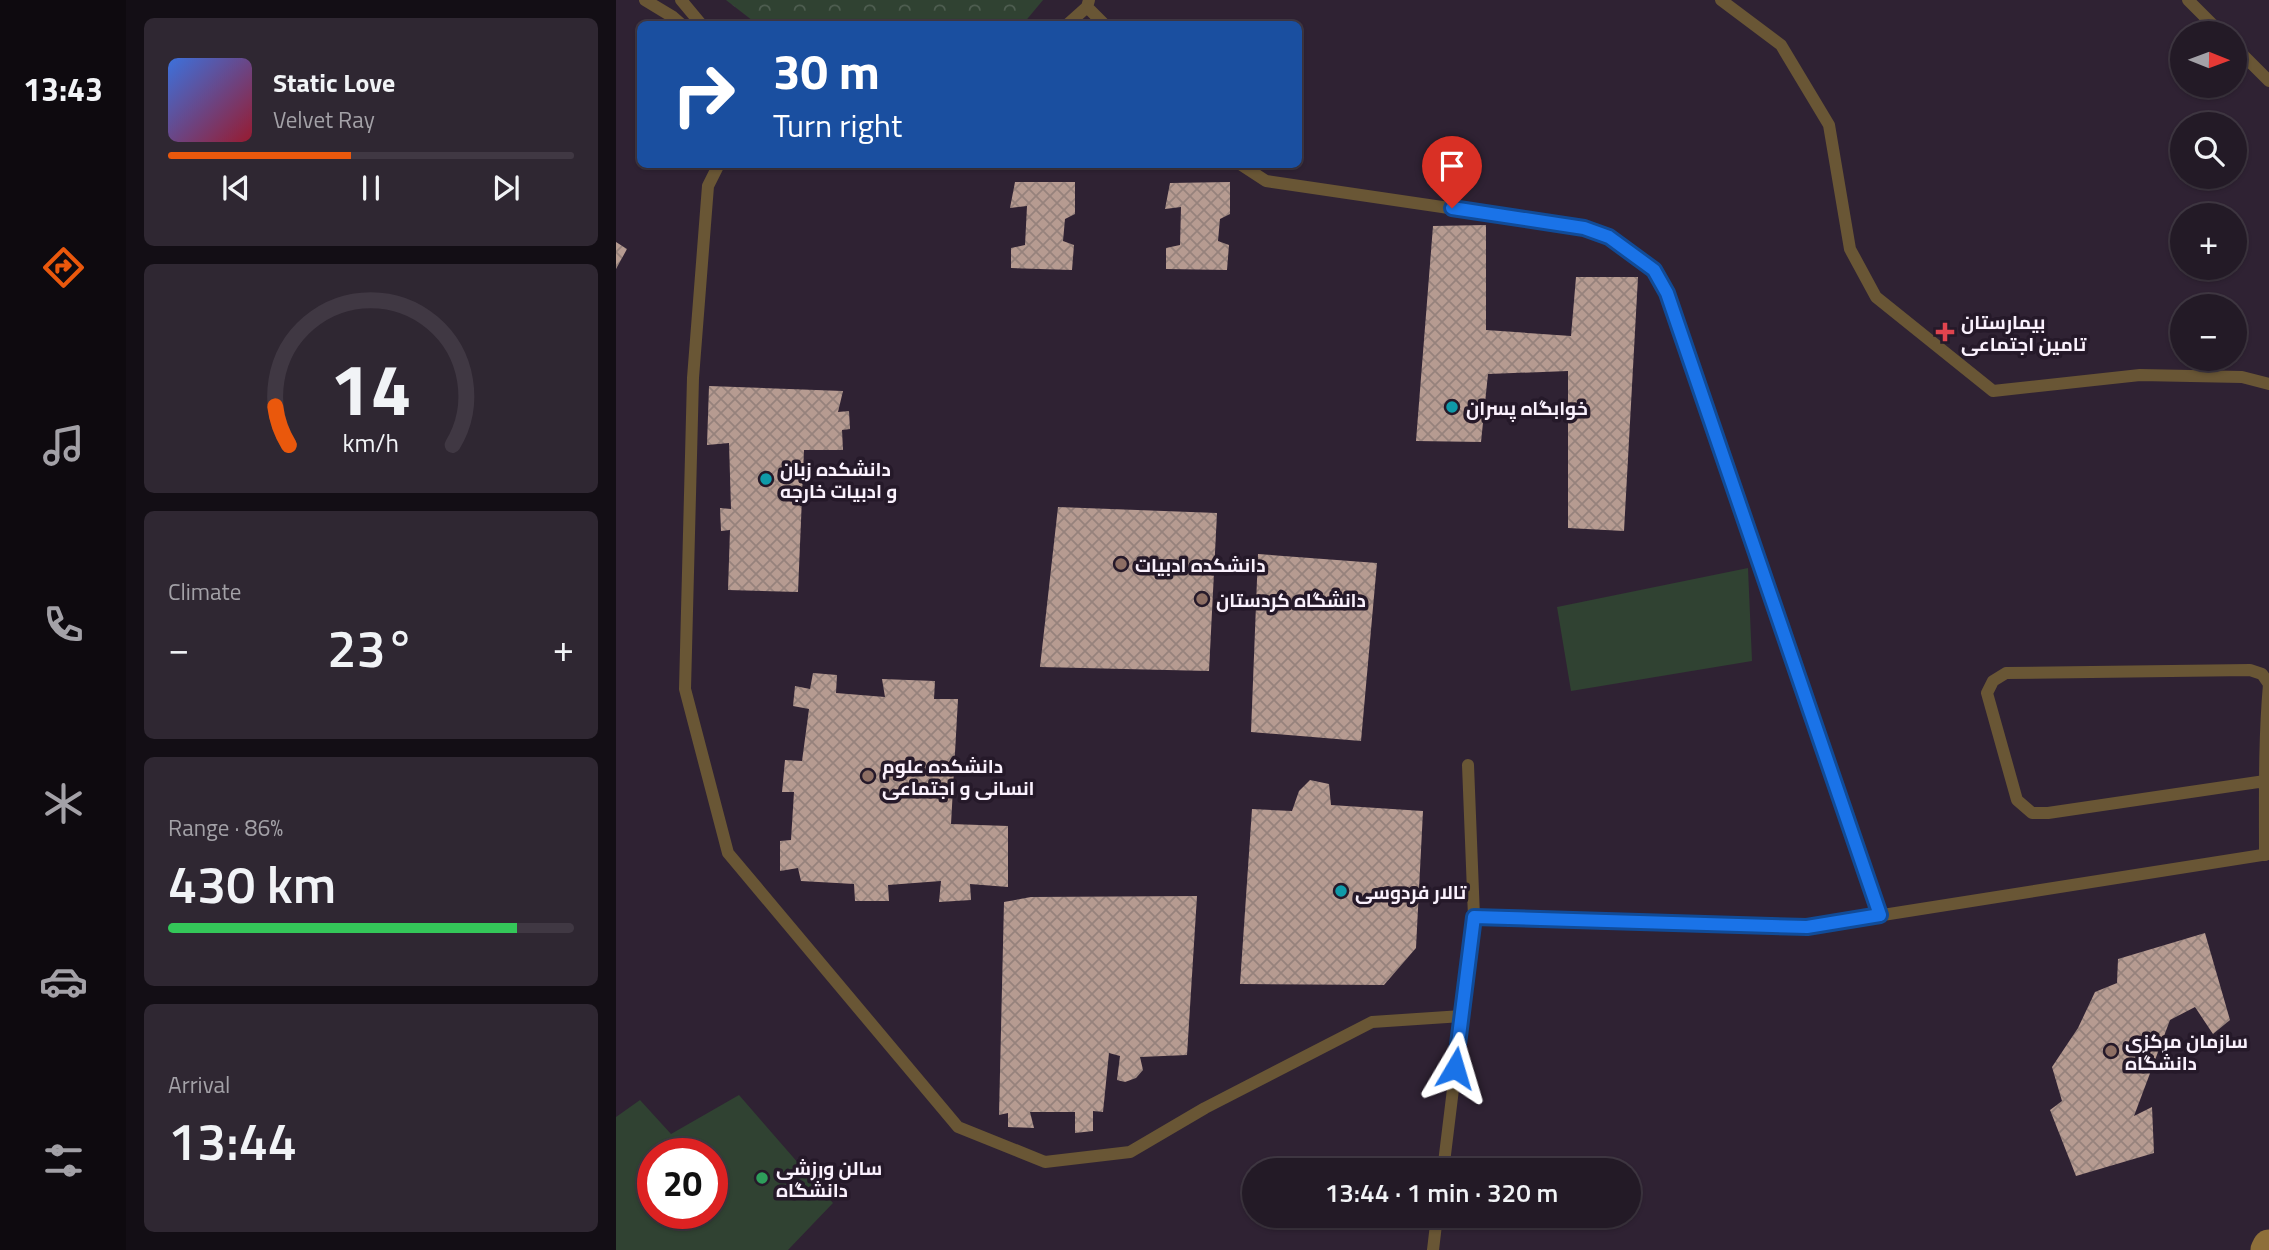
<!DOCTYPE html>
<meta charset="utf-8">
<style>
:root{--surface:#231a26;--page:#2f2732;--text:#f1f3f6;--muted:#a3a1a7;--line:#403843;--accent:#ea580c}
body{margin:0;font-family:"Titillium Web",Cairo,sans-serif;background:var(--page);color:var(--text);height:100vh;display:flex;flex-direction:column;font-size:26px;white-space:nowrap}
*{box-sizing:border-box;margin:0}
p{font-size:23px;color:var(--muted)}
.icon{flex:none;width:38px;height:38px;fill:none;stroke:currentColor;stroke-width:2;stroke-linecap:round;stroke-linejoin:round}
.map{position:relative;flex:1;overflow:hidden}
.sheet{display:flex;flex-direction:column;gap:18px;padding:18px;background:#130e15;width:490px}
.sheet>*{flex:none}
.hud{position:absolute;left:21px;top:21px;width:665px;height:147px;border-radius:10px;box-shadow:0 2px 5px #0004,0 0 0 2px var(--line);background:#1a4fa0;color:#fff;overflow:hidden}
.needle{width:46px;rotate:91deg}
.buttons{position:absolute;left:1554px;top:21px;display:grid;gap:14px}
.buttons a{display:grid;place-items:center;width:77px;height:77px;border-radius:50%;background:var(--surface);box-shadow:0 2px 5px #0004,0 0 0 2px var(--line);font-size:35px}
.speed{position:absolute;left:21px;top:1138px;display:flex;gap:14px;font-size:35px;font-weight:700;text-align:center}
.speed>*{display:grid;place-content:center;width:91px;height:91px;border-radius:50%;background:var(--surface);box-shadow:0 2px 5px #0004,0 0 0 2px var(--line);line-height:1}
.speed .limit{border:10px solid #d22;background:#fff;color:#111}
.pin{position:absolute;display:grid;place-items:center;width:60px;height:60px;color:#fff;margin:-72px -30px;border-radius:50% 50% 50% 0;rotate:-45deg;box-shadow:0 0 7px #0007}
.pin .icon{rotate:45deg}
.me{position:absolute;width:77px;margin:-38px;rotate:7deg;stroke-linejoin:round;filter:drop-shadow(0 0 5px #0008)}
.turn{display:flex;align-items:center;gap:24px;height:147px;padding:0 21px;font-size:32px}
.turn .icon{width:91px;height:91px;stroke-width:2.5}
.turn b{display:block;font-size:49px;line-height:60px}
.big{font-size:52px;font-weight:600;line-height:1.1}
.sheet .widget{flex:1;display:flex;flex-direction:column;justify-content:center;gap:10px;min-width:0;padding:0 24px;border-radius:10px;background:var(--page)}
.sheet .dial{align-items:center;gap:0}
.dial svg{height:182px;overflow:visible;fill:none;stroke:var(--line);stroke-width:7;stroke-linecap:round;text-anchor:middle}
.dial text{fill:var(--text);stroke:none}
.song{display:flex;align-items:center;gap:21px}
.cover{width:84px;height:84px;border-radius:10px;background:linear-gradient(135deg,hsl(220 70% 55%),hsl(350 70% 35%))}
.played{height:7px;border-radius:4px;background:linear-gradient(90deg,var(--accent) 45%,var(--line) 45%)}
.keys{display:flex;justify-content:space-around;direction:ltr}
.heat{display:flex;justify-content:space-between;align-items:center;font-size:38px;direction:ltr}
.charge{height:10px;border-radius:5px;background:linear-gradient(90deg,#34c759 86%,var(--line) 0)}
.trip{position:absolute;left:626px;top:1158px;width:399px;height:70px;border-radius:35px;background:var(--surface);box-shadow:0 2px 5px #0004,0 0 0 2px var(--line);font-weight:600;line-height:70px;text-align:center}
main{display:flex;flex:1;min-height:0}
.tabs{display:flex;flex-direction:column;width:126px;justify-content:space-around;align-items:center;background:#0e0a0f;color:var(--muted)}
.tabs .icon{width:49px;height:49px}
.tabs .selected{color:var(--accent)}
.tabs b{font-size:32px;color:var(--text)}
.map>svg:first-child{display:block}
.park{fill:url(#park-crowns)}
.garden{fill:#304232;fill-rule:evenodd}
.building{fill:url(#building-cross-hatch)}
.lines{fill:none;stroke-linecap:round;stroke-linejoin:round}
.service{stroke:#695635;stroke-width:12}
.secondary{stroke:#8e6f39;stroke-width:33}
.route-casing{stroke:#114b97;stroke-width:18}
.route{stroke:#1a73e8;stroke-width:12}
.health-dot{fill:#e0444e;stroke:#251929;stroke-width:2.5}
.culture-dot{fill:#0f9aa8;stroke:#251929;stroke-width:2.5}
.education-dot{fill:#8d6e63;stroke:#251929;stroke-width:2.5}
.leisure-dot{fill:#2e9e5b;stroke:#251929;stroke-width:2.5}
.labels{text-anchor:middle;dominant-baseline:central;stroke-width:7;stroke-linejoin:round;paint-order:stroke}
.poi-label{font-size:19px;font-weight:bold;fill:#faf1fd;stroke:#251929;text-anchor:start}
</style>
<main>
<nav class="tabs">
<b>13:43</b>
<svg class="icon selected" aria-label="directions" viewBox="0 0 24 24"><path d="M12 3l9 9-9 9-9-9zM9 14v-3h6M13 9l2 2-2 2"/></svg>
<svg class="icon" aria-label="music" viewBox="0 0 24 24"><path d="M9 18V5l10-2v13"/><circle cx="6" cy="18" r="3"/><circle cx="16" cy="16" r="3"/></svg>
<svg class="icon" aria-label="phone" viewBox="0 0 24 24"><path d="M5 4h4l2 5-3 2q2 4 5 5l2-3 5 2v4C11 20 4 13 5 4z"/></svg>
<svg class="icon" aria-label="climate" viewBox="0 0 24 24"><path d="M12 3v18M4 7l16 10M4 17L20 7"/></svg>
<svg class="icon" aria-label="car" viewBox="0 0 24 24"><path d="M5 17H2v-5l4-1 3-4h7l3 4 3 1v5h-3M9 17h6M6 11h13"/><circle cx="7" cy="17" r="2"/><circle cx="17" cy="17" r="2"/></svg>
<svg class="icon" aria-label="filters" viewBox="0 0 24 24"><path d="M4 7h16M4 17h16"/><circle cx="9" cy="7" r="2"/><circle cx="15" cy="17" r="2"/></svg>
</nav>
<section class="sheet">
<div class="widget">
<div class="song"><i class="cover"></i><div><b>Static Love</b><p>Velvet Ray</p></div></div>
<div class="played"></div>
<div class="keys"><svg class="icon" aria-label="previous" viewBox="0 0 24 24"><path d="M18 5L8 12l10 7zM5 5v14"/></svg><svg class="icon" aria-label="pause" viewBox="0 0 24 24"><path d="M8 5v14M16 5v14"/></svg><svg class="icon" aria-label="next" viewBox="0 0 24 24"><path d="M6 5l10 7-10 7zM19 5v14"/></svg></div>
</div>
<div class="widget dial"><svg viewBox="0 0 100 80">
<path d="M14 69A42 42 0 1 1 86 69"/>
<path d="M14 69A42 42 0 0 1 8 52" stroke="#ea580c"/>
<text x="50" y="56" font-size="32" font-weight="700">14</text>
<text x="50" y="72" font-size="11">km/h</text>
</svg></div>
<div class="widget"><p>Climate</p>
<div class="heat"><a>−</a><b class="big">23°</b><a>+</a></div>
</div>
<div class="widget"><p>Range · 86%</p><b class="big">430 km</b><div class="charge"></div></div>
<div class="widget"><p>Arrival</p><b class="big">13:44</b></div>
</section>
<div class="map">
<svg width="1653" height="1250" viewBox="0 0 1653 1250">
<defs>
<pattern id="park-crowns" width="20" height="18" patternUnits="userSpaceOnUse" patternTransform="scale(1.75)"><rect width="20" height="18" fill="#304232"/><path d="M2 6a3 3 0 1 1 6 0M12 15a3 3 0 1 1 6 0" fill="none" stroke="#4f5e51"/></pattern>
<pattern id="building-cross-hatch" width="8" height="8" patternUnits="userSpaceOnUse" patternTransform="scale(1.75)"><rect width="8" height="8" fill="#b69b91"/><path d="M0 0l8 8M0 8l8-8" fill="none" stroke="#96827c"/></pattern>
</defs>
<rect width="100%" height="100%" fill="#2f2233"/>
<!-- park -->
<path class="park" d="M110,0H427L407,24H141Z"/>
<!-- garden -->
<path class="garden" d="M1132,568L1136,661L955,691L941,607Z
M123,1095L217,1203L172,1250H0V1117L24,1100L55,1134ZM37,1153H96V1213H37Z"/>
<!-- building -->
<path class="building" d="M399,182H459V214L449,219L447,241L458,245L456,270L395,268V248L409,245L411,206L394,208Z
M614,182V214L604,219L602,241L613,245L611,270L550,269V248L564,245L565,207L549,209L554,183Z
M870,225V330L955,336L960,277H1022L1008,531L952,528V371L872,374L865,442L800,441L817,226Z
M0,242L11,249L0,269Z
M93,386L227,391L222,412L233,411L234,429L226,430L227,450H188L182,592L112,590L114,530L105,531L104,508L115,509L113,443L91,445Z
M442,507L601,513L593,671L424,667Z
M642,554L761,563L745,741L635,732Z
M197,673L221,675L220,693L269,697L266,679L319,681L318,699H342L335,824L392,826V887L354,884L355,900L323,902L325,881L272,885L273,901H239L238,884L185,881L182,868L164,871V841L175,840L178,792H166L169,760L186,761L193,709L177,706L179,686L194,689Z
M694,780L713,784L715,805L807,811L800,948L768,985L624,984L636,809L676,811L683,791Z
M581,896L571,1055L524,1057L527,1070L520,1078L509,1082L501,1080L504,1056L493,1053L487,1112L477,1111V1131L459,1133V1112H414L418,1128L392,1127V1113L383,1115L388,902L415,897Z
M1589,933L1614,1020L1597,1034L1579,1007L1554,1020L1518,1116L1536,1107L1538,1153L1460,1176L1434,1110L1446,1101L1436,1067L1462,1028L1479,992L1501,983L1502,959Z"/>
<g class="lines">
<!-- service -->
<path class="service" d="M29,0L57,17L65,24
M65,0L85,24
M1105,0L1165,45L1213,125L1234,249L1260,297L1377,391L1524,375L1626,377L1653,384
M1572,0L1605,33
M471,7L488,24
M452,24L471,7L473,0
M1619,47L1653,81
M103,164L92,186L77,378L69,689L112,853L342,1127L429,1162L514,1152L589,1108L756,1022L846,1016
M624,164L650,181L968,228L993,237L1038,270L1051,293L1264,915
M1649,855C1649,798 1648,741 1653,684L1646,674L1634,670L1390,673L1377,681L1371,693L1401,800L1416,813H1432L1649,781
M858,917L1191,927L1653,854
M827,1171L858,917L852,765
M817,1250L821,1216"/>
<!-- secondary -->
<path class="secondary" d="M1651,1250L1653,1246"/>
</g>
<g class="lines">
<defs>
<path id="route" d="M836,208L968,228L993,237L1038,270L1051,293L1264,915L1191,927L858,917L839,1068"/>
</defs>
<!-- route casing -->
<use href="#route" class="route-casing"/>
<!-- route -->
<use href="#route" class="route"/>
</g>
<!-- markers -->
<path class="health-dot" d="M1325.5 321.5h7v7h7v7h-7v7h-7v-7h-7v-7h7z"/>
<g class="culture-dot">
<circle cx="836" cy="407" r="7"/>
<circle cx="150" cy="479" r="7"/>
<circle cx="725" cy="891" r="7"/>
</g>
<g class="education-dot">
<circle cx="505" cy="564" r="7"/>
<circle cx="586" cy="599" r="7"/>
<circle cx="252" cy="776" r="7"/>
<circle cx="1495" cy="1051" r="7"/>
</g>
<circle class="leisure-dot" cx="146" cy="1178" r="7"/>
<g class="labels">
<!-- poi labels -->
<g class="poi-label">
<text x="1345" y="321">بیمارستان<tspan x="1345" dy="22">تامین اجتماعی</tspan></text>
<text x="850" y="407">خوابگاه پسران</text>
<text x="164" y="468">دانشکده زبان<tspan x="164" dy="22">و ادبیات خارجه</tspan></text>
<text x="519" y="564">دانشکده ادبیات</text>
<text x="600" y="599">دانشگاه کردستان</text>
<text x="266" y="765">دانشکده علوم<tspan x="266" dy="22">انسانی و اجتماعی</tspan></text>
<text x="739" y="891">تالار فردوسی</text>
<text x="1509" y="1040">سازمان مرکزی<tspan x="1509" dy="22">دانشگاه</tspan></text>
<text x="160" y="1167">سالن ورزشی<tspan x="160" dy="22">دانشگاه</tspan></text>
</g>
</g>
</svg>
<div class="buttons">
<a><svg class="needle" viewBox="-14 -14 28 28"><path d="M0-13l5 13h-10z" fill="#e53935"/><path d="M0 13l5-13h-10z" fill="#a3a1a7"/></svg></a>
<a><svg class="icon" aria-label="search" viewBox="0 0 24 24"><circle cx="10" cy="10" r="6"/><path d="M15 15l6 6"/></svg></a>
<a>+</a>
<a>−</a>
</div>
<div class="speed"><div class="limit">20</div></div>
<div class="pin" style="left:836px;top:208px;background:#d93025"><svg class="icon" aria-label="arrive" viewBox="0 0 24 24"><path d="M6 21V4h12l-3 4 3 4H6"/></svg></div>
<svg class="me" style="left:839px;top:1068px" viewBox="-20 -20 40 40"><path d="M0-17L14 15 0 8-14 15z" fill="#1a73e8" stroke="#fff" stroke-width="4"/></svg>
<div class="trip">13:44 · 1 min · 320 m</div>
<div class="hud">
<div class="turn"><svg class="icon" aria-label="right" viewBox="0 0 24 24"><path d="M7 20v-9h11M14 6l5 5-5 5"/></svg><div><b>30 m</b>Turn right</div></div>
</div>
</div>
</main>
